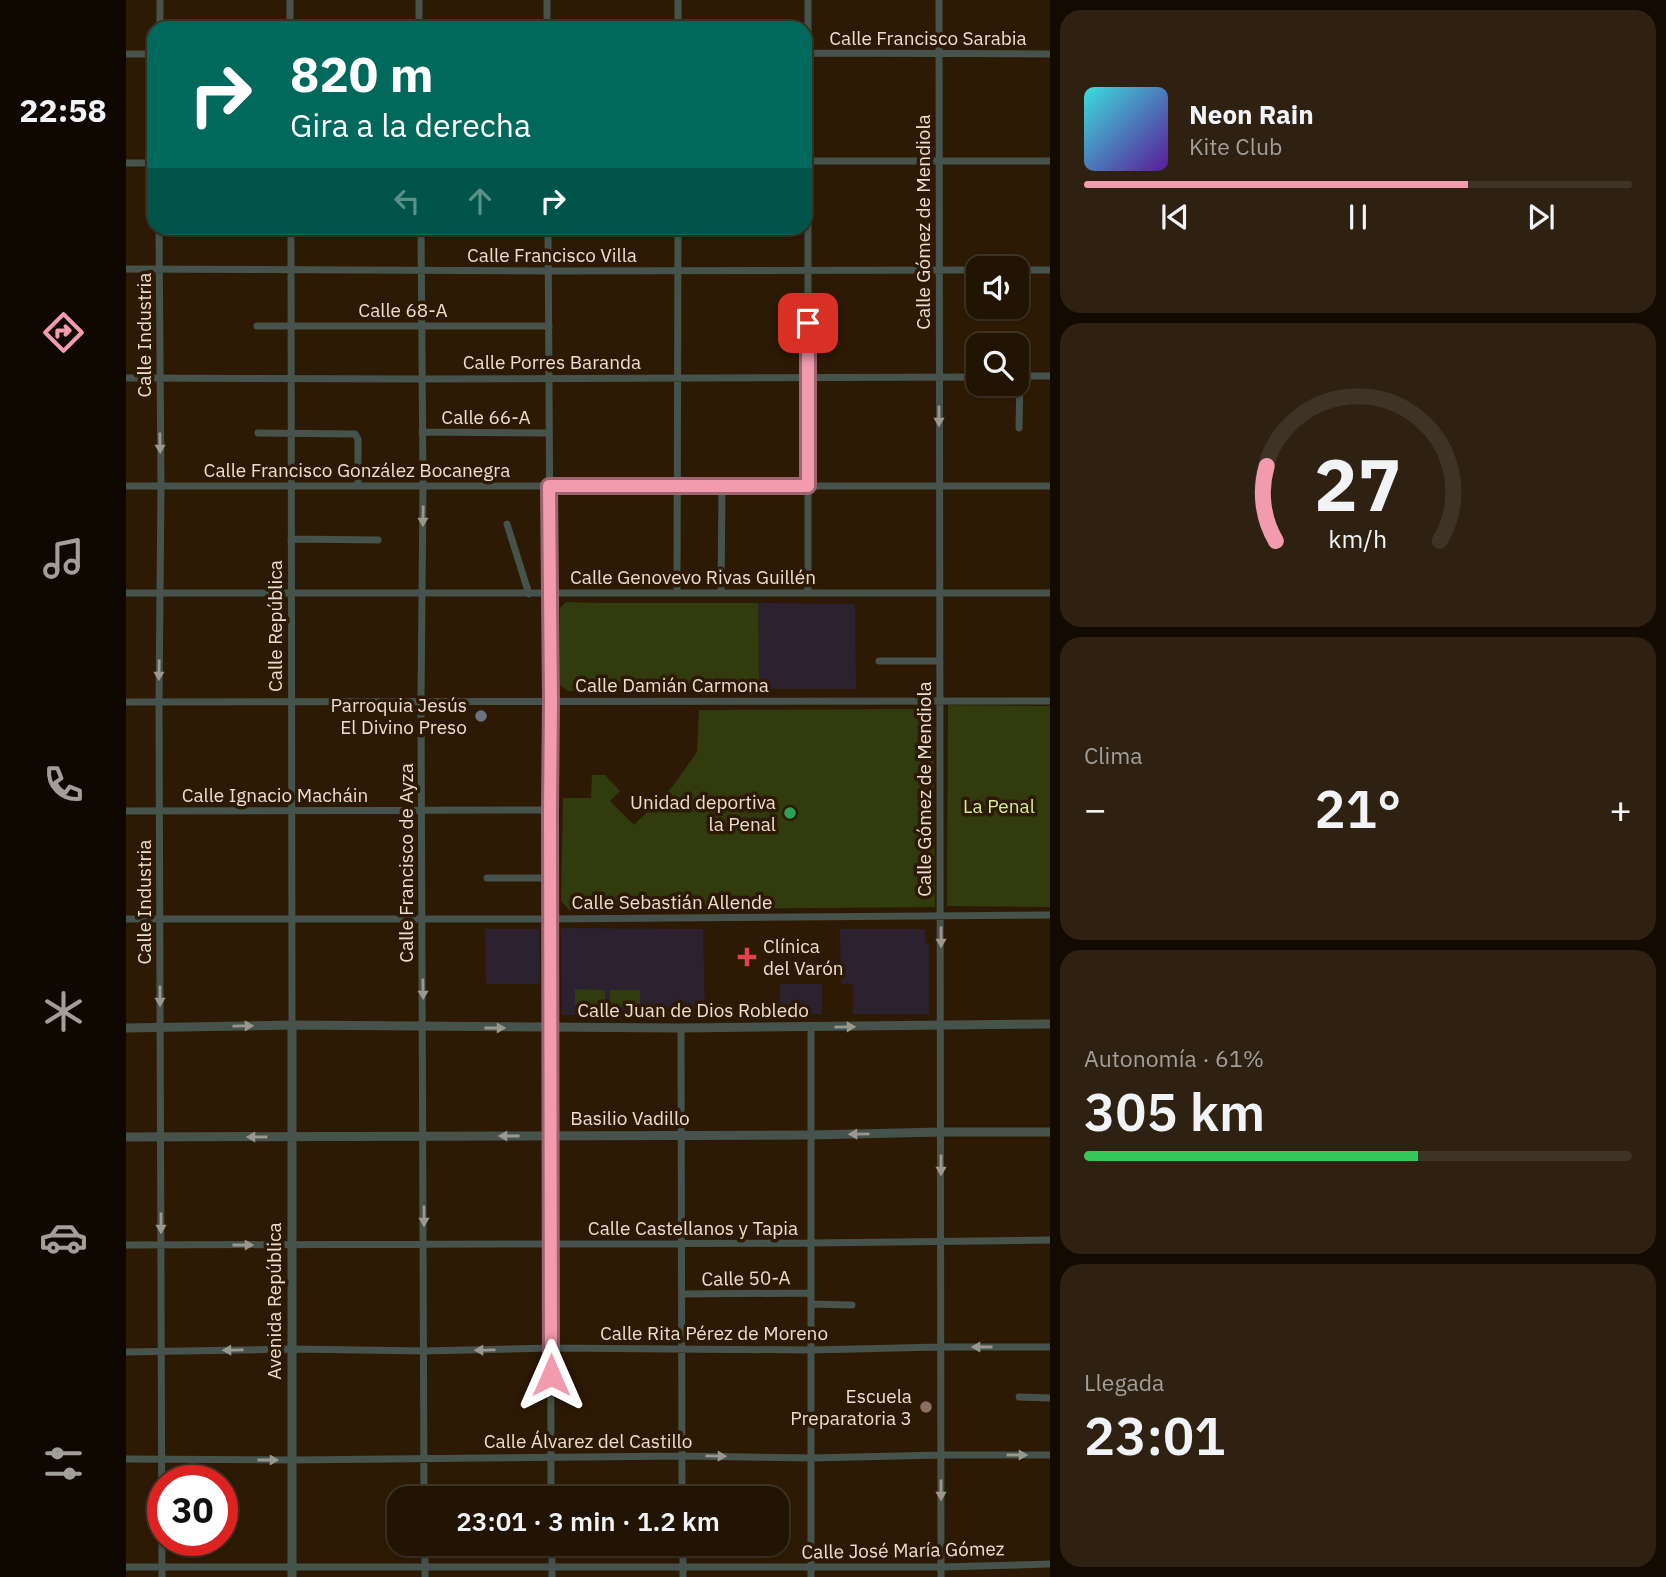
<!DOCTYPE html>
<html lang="es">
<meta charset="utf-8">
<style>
:root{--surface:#221403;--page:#2e2112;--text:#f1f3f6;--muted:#a29e9a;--line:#3f3325;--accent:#f29aae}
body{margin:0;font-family:"IBM Plex Sans",sans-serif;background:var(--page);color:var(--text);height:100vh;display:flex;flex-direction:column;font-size:26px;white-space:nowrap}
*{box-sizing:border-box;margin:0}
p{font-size:23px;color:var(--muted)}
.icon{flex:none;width:38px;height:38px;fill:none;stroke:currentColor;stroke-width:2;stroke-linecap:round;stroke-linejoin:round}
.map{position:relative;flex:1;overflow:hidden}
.drawer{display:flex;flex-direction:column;gap:10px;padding:10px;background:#130b02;width:616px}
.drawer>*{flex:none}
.top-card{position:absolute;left:21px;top:21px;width:665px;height:214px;border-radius:21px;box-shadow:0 2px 5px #0004,0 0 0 2px var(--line);background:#00695c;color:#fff;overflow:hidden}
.controls{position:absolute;left:840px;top:256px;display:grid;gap:14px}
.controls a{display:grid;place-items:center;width:63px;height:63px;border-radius:14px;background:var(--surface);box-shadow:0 2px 5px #0004,0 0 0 2px var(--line);font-size:35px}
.speed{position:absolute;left:21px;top:1465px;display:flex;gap:14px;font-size:35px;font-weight:700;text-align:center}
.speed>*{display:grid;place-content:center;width:91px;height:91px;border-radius:50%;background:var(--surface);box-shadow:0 2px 5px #0004,0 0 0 2px var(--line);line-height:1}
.speed .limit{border:10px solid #d22;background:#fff;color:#111}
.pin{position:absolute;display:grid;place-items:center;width:60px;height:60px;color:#fff;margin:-30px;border-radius:14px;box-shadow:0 4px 10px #0006}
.me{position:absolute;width:77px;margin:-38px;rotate:0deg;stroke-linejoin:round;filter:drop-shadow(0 0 5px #0008)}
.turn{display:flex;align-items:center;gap:24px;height:147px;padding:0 28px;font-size:32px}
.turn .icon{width:91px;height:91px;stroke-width:2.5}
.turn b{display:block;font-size:49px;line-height:60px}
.lanes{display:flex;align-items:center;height:66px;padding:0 28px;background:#0003;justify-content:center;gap:35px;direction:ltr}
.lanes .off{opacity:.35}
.big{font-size:52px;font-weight:600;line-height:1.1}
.drawer .card{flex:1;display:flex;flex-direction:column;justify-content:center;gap:10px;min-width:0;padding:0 24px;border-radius:21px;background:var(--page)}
.drawer .dial{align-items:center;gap:0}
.dial svg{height:182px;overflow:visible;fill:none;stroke:var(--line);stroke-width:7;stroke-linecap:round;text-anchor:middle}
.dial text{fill:var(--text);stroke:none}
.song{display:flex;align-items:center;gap:21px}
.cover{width:84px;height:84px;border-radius:10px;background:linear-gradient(135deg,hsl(180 70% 55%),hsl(270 70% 35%))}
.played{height:7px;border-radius:4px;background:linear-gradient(90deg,var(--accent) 70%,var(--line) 70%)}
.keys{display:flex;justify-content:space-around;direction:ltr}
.heat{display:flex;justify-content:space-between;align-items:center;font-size:38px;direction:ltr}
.charge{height:10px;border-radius:5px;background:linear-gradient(90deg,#34c759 61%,var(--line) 0)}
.trip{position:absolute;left:261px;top:1486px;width:402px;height:70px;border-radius:21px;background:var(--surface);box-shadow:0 2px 5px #0004,0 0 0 2px var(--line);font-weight:600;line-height:70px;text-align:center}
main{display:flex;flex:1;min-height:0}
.dock{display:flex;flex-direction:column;width:126px;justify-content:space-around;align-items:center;background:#0e0801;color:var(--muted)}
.dock .icon{width:49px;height:49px}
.dock .active{color:var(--accent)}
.dock b{font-size:32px;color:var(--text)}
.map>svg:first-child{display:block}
.education{fill:#2c212f}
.green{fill:#313b0e}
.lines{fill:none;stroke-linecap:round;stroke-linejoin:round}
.minor{stroke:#45534c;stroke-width:7}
.tertiary{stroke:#45534c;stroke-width:9}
.oneway{fill:#98988e}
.route-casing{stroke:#9d6471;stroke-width:18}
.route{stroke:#f29aae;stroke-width:12}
.worship-dot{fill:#6b7280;stroke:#2d1a04;stroke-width:2.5}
.leisure-dot{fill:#2e9e5b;stroke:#2d1a04;stroke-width:2.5}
.health-dot{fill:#e0444e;stroke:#2d1a04;stroke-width:2.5}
.education-dot{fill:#8d6e63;stroke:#2d1a04;stroke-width:2.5}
.labels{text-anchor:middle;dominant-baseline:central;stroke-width:7;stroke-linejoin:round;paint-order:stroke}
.street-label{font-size:19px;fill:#ebddd0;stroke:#2d1a04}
.poi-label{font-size:19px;fill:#ebddd0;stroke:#2d1a04;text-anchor:end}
.park-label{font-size:19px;fill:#d5ef8a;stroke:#2d1a04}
</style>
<main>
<nav class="dock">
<b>22:58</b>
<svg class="icon active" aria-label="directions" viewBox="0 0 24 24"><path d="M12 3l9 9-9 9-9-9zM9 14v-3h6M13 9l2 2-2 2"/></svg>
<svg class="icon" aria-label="music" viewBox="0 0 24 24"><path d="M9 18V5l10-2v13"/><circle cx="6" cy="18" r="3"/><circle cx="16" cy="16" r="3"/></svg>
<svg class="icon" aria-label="phone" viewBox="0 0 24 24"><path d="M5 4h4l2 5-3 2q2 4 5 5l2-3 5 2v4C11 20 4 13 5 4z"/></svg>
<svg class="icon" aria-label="climate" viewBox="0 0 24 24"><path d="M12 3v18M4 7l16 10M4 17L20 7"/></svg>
<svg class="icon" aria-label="car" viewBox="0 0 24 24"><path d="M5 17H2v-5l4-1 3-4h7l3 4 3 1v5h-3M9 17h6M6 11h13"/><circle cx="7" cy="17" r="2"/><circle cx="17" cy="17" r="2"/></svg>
<svg class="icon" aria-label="filters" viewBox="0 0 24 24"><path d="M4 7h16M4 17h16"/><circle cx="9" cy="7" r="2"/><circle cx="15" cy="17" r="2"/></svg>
</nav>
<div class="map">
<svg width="924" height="1577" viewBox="0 0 924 1577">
<rect width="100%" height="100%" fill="#2d1a04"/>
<!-- education -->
<path class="education" d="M632,603L729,604L730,689H633Z
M435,928L577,929L579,1015H436Z
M359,929H413L414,984H360Z
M714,929H799V944H803V1014H727V984H715Z
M654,984H696V1014H654Z"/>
<!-- green -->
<path class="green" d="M440,602L473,603H632L633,689L442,691L434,685V608Z
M822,705L924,706V907L821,906Z
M801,709L807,716L809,907L443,910L435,901L437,798H465L466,775H479L494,791L484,801L508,825L547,786L571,752L573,710Z
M449,989L479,990V1007H449Z
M484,990H514V1007H484Z"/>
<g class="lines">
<!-- minor -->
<path class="minor" d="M164,0V28
M293,0V28
M421,0V28
M813,0L815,1577
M34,28V0
M552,28V0
M680,53L924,54
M0,54H28
M680,161H924
M0,163H28
M33,228L35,486L33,702L36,1577
M165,228L166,1025
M295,228L297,486L295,702L298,1498
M422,228L425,701L424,810L425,1498
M0,269L422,271L852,270
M891,270H924
M131,326H423
M891,376H924
M0,378L295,379L852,377
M893,428L894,376
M296,432L423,433
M132,433L229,434L232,439V486
M0,486H924
M381,524L403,594
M165,539L252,540
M551,592L552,228
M0,593H924
M595,593L596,486
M682,593V0
M753,661H814
M0,702L924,701
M0,811L424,810
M361,878H424
M0,919H424L924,915
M555,1028L556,1498
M685,1028V1577
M0,1245L685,1243L924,1240
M556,1294L685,1293
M685,1304L726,1305
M0,1352L166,1349L298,1351L425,1348L685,1350L814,1347H924
M893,1397L924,1398
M0,1459L166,1460L556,1456L685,1458L815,1455H924
M299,1544V1577
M426,1544V1577
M557,1544V1577
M0,1567H815L924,1564"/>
<!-- tertiary -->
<path class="tertiary" d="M166,1025V1577
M0,1028L166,1025L555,1028L924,1024
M0,1137L685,1135L815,1132H924"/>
</g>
<!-- one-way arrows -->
<defs><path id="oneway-solid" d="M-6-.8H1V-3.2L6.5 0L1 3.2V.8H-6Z" transform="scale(1.75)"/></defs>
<g class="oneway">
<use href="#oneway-solid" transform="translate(813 416) rotate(90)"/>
<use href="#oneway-solid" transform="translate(34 443) rotate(89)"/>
<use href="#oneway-solid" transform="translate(297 516) rotate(91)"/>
<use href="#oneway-solid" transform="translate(33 670) rotate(91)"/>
<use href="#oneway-solid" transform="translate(815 937) rotate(90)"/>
<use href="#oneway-solid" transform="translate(297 989) rotate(89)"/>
<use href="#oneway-solid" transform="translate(34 996) rotate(90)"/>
<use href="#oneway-solid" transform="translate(117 1026) rotate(-1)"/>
<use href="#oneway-solid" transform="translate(719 1027) rotate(-1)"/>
<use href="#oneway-solid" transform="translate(369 1028)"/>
<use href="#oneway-solid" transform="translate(733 1134) rotate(179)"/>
<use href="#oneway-solid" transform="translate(383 1136) rotate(180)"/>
<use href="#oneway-solid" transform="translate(131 1137) rotate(180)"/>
<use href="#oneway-solid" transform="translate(815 1165) rotate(90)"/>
<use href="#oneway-solid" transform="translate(298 1216) rotate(90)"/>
<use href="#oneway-solid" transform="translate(35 1223) rotate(90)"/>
<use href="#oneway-solid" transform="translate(117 1245)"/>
<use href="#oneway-solid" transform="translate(856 1347) rotate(-180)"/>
<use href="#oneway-solid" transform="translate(107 1350) rotate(179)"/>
<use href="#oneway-solid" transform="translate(359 1350) rotate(179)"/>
<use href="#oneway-solid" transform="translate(891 1455)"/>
<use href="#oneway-solid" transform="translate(590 1456) rotate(1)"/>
<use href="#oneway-solid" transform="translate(142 1460)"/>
<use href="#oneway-solid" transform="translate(815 1490) rotate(90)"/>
</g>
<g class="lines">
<defs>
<path id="route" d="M425,1375L424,810L425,701L423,486H682V323"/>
</defs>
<!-- route casing -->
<use href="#route" class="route-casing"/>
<!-- route -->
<use href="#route" class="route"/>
</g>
<!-- markers -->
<circle class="worship-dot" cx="355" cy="716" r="7"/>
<circle class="leisure-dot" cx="664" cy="813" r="7"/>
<path class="health-dot" d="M617.5 946.5h7v7h7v7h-7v7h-7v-7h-7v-7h7z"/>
<circle class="education-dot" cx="800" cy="1407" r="7"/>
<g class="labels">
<!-- street labels -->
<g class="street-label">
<text x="802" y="38">Calle Francisco Sarabia</text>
<text transform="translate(797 222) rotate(-90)">Calle Gómez de Mendiola</text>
<text x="426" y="255">Calle Francisco Villa</text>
<text x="277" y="310">Calle 68-A</text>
<text transform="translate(18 335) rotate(-90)">Calle Industria</text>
<text x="426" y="362">Calle Porres Baranda</text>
<text x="360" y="417">Calle 66-A</text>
<text x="231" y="470">Calle Francisco González Bocanegra</text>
<text x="567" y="577">Calle Genovevo Rivas Guillén</text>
<text transform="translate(149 626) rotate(-90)">Calle República</text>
<text x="546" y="685">Calle Damián Carmona</text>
<text transform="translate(798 789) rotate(-90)">Calle Gómez de Mendiola</text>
<text x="149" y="795">Calle Ignacio Macháin</text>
<text transform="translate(280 863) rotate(-90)">Calle Francisco de Ayza</text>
<text transform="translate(18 902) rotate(-90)">Calle Industria</text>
<text x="546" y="902">Calle Sebastián Allende</text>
<text x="567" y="1010">Calle Juan de Dios Robledo</text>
<text x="504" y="1118">Basilio Vadillo</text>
<text x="567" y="1228">Calle Castellanos y Tapia</text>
<text transform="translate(620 1278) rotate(-1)">Calle 50-A</text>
<text transform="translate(148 1301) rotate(-90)">Avenida República</text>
<text x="588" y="1333">Calle Rita Pérez de Moreno</text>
<text x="462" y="1441">Calle Álvarez del Castillo</text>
<text transform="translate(777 1550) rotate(-1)">Calle José María Gómez</text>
</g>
<!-- poi labels -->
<g class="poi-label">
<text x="341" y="705">Parroquia Jesús<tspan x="341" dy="22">El Divino Preso</tspan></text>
<text x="650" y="802">Unidad deportiva<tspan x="650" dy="22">la Penal</tspan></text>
<text x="637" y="946" text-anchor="start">Clínica<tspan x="637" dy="22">del Varón</tspan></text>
<text x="786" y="1396">Escuela<tspan x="786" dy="22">Preparatoria 3</tspan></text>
</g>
<!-- park labels -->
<g class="park-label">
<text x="873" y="806">La Penal</text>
</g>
</g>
</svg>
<div class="controls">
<a><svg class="icon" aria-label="sound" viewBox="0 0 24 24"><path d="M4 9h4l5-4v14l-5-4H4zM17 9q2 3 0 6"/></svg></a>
<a><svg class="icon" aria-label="search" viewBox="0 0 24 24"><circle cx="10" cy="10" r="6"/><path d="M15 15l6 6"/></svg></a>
</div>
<div class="speed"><div class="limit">30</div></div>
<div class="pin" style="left:682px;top:323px;background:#d93025"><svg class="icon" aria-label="arrive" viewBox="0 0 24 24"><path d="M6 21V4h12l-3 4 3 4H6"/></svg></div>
<svg class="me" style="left:425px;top:1375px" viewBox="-20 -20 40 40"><path d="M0-17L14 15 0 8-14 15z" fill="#f29aae" stroke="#fff" stroke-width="4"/></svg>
<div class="trip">23:01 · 3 min · 1.2 km</div>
<div class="top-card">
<div class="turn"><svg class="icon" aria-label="right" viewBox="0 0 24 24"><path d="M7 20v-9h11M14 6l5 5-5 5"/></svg><div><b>820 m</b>Gira a la derecha</div></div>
<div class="lanes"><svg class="icon off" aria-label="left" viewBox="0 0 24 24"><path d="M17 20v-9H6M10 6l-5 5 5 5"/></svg><svg class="icon off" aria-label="ahead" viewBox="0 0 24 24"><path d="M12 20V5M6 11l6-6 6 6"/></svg><svg class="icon" aria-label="right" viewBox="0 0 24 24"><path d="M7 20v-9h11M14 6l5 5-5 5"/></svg></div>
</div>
</div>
<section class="drawer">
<div class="card">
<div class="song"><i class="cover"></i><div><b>Neon Rain</b><p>Kite Club</p></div></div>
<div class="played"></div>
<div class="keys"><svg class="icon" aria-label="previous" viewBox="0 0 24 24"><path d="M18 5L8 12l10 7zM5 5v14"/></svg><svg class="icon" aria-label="pause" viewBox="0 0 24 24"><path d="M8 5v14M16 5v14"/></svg><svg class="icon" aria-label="next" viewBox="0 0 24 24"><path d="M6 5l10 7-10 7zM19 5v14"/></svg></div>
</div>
<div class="card dial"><svg viewBox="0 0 100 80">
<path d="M14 69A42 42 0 1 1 86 69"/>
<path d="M14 69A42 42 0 0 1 10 36" stroke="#f29aae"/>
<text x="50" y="56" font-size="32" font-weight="700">27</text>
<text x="50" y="72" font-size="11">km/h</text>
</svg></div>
<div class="card"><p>Clima</p>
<div class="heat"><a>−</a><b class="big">21°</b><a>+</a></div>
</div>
<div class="card"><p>Autonomía · 61%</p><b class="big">305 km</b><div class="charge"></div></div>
<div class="card"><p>Llegada</p><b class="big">23:01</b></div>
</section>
</main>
